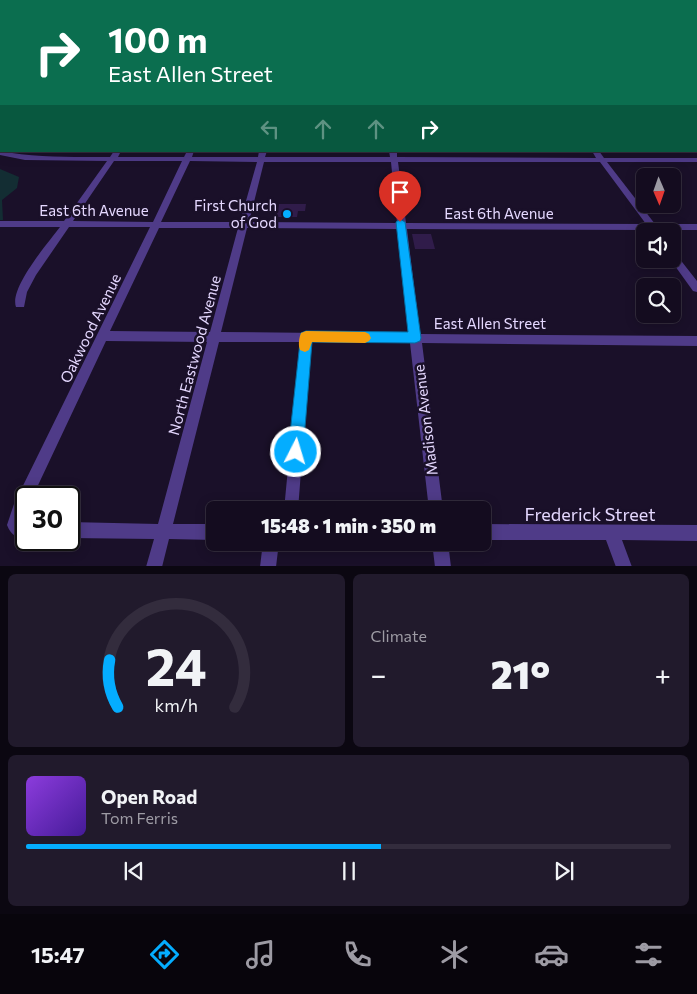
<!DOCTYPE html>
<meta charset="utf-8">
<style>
:root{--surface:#140c1f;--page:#211a2c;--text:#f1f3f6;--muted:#9d9ba4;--line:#332c3d;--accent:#04adff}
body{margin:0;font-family:Commissioner,sans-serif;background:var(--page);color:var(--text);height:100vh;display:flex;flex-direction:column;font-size:19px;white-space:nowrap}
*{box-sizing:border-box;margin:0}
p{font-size:16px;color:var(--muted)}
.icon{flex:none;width:28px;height:28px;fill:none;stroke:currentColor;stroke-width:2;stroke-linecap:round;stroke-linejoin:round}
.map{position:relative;height:566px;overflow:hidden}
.details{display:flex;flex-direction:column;gap:8px;padding:8px;background:#0b0711;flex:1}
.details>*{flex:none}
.banner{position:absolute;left:0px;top:0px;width:698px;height:152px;box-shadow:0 2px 12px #0003,0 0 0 1px var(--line);background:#0b6e4f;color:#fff;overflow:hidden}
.needle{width:32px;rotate:178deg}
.tools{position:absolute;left:636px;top:168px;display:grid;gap:10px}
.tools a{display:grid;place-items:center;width:45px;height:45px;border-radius:8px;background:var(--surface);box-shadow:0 2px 12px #0003,0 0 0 1px var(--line);font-size:25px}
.speed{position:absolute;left:15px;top:486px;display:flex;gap:10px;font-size:25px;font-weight:700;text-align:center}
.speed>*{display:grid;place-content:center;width:65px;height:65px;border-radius:50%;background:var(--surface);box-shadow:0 2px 12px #0003,0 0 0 1px var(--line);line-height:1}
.speed .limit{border:2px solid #111;border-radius:8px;background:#fff;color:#111}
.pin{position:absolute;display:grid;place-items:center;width:42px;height:42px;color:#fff;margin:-51px -21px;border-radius:50% 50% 50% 0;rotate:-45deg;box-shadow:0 0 5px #0007}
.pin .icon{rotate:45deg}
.me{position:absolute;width:55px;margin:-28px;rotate:5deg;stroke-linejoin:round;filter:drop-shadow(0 0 4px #0008)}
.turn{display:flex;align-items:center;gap:18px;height:105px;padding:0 25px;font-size:22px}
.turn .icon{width:65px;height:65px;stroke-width:2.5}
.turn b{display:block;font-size:35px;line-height:42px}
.lanes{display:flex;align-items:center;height:48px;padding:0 25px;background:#0003;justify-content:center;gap:25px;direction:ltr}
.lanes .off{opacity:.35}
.big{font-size:38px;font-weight:800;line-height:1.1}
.details .widget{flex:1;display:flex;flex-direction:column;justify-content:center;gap:8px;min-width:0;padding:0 18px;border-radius:8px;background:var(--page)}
.details .dial{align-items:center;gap:0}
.dial svg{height:130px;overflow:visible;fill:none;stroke:var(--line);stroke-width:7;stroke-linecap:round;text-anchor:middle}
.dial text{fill:var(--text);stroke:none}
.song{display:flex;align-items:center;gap:15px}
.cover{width:60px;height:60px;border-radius:8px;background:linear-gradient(135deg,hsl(270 70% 55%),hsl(260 70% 35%))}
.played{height:5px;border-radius:2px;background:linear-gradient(90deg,var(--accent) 55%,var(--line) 55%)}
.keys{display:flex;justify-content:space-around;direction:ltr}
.heat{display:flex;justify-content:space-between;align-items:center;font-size:28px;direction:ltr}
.details .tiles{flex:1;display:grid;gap:8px;grid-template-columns:1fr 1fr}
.widget:last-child{grid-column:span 2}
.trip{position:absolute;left:206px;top:501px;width:285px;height:50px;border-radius:8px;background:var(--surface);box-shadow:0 2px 12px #0003,0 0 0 1px var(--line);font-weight:800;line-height:50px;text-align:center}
.dock{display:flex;height:80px;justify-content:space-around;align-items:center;background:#08050c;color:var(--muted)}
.dock .icon{width:35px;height:35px}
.dock .on{color:var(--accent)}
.dock b{font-size:22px;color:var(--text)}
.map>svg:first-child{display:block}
.green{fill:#132d33}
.building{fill:#301c4a}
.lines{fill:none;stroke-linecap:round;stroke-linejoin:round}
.minor{fill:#4f3b88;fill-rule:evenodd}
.major{fill:#e75fff;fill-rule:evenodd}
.route{fill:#04adff;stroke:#0370a6}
.slow{fill:#f59e0b}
.poi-dot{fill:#04adff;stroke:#1a1029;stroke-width:2}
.labels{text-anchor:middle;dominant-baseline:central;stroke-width:5;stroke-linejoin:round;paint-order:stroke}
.poi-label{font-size:15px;fill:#e5d8ff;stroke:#1a1029;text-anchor:end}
.street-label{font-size:15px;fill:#e5d8ff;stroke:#1a1029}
.near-street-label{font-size:18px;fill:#e5d8ff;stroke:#1a1029}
</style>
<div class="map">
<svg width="697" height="567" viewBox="0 0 697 567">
<rect width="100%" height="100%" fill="#1a1029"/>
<!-- green -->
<path class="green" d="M0,169L19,177L17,188L2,200L3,220H0Z"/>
<!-- building -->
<path class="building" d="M279,204H306L305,211H298L297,217H276Z
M412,234H431L435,249H415Z"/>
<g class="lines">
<!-- minor -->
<path class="minor" d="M359,0H363V1H359Z
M475,0H479L480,1H476Z
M572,0H576L577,1H573Z
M634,0H639L640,1H635Z
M696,2H697V4H696Z
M0,5H1V7H0Z
M0,18H1V20H0Z
M696,38H697V41H696Z
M696,71H697V75H696Z
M696,99H697V104H696Z
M696,107H697V111H696Z
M0,151C36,158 73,157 110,157L114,151H121L118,157H184L187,151H194L192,157H258L259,151H267L265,157H390L389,151H397V157L596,158L592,151H599L604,158H697V162H607L655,224H697V230H659V231H651L650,230L407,229L420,334L697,336V346L422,343L443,510H429L410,343L311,342L298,510H284L300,342H219L173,524H215V540L169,539L162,567H146L154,539L69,538V522L158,524L207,342L106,341L32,498H26V510L23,522H26V538C16,538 11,535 7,525L14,504L150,227H69L36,275L27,292L24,307H16C9,288 48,243 60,227H0V221H64L107,161L25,160L0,155ZM114,161H182L153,222L73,221ZM190,161L257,162L240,222H161ZM264,162H391L397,223L249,222ZM398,162H600L646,224L406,223ZM159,228H238L210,332L110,331ZM247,228L398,229L409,334L221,332Z
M672,252L675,253L697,281V292L693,291L670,259H672Z
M482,524L697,525V541L622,540L632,567H616L606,540H482Z
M263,542H279L276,567H260Z
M432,542H448L451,567H435Z"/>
<!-- major -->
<path class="major" d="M696,20H697V24H696Z
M0,31H1V35H0Z
M0,131L1,132V137H0Z"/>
</g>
<!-- route -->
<path class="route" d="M400,219L405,222L421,338L420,341L415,343L312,342L303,452L301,458L296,460L290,458L288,452L301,333L306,331L408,332L396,222Z"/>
<!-- slow -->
<path class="slow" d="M306,331L365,332L369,334L371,338L369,341L365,343L312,342L309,350L305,352L300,350C298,345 299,338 301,333Z"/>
<!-- markers -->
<circle class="poi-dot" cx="287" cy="214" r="5"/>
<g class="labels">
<!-- poi labels -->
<g class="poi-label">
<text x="277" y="205">First Church<tspan x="277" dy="17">of God</tspan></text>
</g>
<!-- street labels -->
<g class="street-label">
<text x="94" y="210">East 6th Avenue</text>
<text x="499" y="213">East 6th Avenue</text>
<text x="490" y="323">East Allen Street</text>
<text transform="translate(90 328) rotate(-64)">Oakwood Avenue</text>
<text transform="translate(194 355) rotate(-75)">North Eastwood Avenue</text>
<text transform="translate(425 420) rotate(-97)">Madison Avenue</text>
</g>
<!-- near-street labels -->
<g class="near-street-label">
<text x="590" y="514">Frederick Street</text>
</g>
</g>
</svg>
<div class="tools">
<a><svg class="needle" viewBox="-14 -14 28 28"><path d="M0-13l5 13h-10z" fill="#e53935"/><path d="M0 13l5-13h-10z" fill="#9d9ba4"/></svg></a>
<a><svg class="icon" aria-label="sound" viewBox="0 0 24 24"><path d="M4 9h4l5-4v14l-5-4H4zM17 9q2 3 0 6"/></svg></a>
<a><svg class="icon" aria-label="search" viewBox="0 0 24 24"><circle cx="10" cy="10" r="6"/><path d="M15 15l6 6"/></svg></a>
</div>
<div class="speed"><div class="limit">30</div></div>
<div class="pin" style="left:400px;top:222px;background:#d93025"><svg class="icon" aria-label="arrive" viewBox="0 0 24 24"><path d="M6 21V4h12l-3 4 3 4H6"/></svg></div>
<svg class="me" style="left:296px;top:452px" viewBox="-20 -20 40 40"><circle r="17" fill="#04adff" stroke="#fff" stroke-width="3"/><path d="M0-11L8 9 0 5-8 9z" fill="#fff"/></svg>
<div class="trip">15:48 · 1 min · 350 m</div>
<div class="banner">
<div class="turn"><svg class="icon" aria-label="right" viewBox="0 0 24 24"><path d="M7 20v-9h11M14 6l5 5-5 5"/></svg><div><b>100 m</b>East Allen Street</div></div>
<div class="lanes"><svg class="icon off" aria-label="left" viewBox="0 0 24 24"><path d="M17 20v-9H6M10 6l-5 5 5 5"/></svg><svg class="icon off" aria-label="ahead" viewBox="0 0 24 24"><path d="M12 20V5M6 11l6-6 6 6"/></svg><svg class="icon off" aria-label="ahead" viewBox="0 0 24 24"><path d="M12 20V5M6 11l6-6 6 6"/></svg><svg class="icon" aria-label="right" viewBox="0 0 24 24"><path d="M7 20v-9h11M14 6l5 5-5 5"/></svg></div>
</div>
</div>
<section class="details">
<div class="tiles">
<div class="widget dial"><svg viewBox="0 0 100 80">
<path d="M14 69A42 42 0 1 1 86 69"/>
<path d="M14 69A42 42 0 0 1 9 40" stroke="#04adff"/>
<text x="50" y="56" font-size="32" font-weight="700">24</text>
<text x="50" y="72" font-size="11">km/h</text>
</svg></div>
<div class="widget"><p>Climate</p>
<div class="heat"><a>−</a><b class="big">21°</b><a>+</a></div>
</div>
<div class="widget">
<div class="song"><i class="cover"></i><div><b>Open Road</b><p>Tom Ferris</p></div></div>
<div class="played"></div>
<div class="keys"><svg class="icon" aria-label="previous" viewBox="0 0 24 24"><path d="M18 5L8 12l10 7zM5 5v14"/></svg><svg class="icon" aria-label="pause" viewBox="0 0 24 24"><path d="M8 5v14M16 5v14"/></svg><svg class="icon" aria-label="next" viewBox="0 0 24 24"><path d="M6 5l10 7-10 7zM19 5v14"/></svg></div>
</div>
</div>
</section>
<nav class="dock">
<b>15:47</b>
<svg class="icon on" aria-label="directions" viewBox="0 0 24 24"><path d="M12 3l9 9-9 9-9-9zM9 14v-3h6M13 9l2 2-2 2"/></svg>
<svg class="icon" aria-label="music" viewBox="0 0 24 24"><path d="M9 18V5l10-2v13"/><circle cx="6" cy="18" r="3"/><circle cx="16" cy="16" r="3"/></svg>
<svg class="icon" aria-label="phone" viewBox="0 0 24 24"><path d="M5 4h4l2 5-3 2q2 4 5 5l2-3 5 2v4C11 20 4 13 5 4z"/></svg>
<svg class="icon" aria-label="climate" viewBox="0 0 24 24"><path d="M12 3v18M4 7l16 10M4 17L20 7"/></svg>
<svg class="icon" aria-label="car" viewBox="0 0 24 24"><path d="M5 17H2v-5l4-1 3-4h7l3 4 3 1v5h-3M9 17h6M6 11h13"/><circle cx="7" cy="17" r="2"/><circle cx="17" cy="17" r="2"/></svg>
<svg class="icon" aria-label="filters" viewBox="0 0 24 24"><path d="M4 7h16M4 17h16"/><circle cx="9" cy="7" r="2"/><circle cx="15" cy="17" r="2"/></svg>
</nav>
